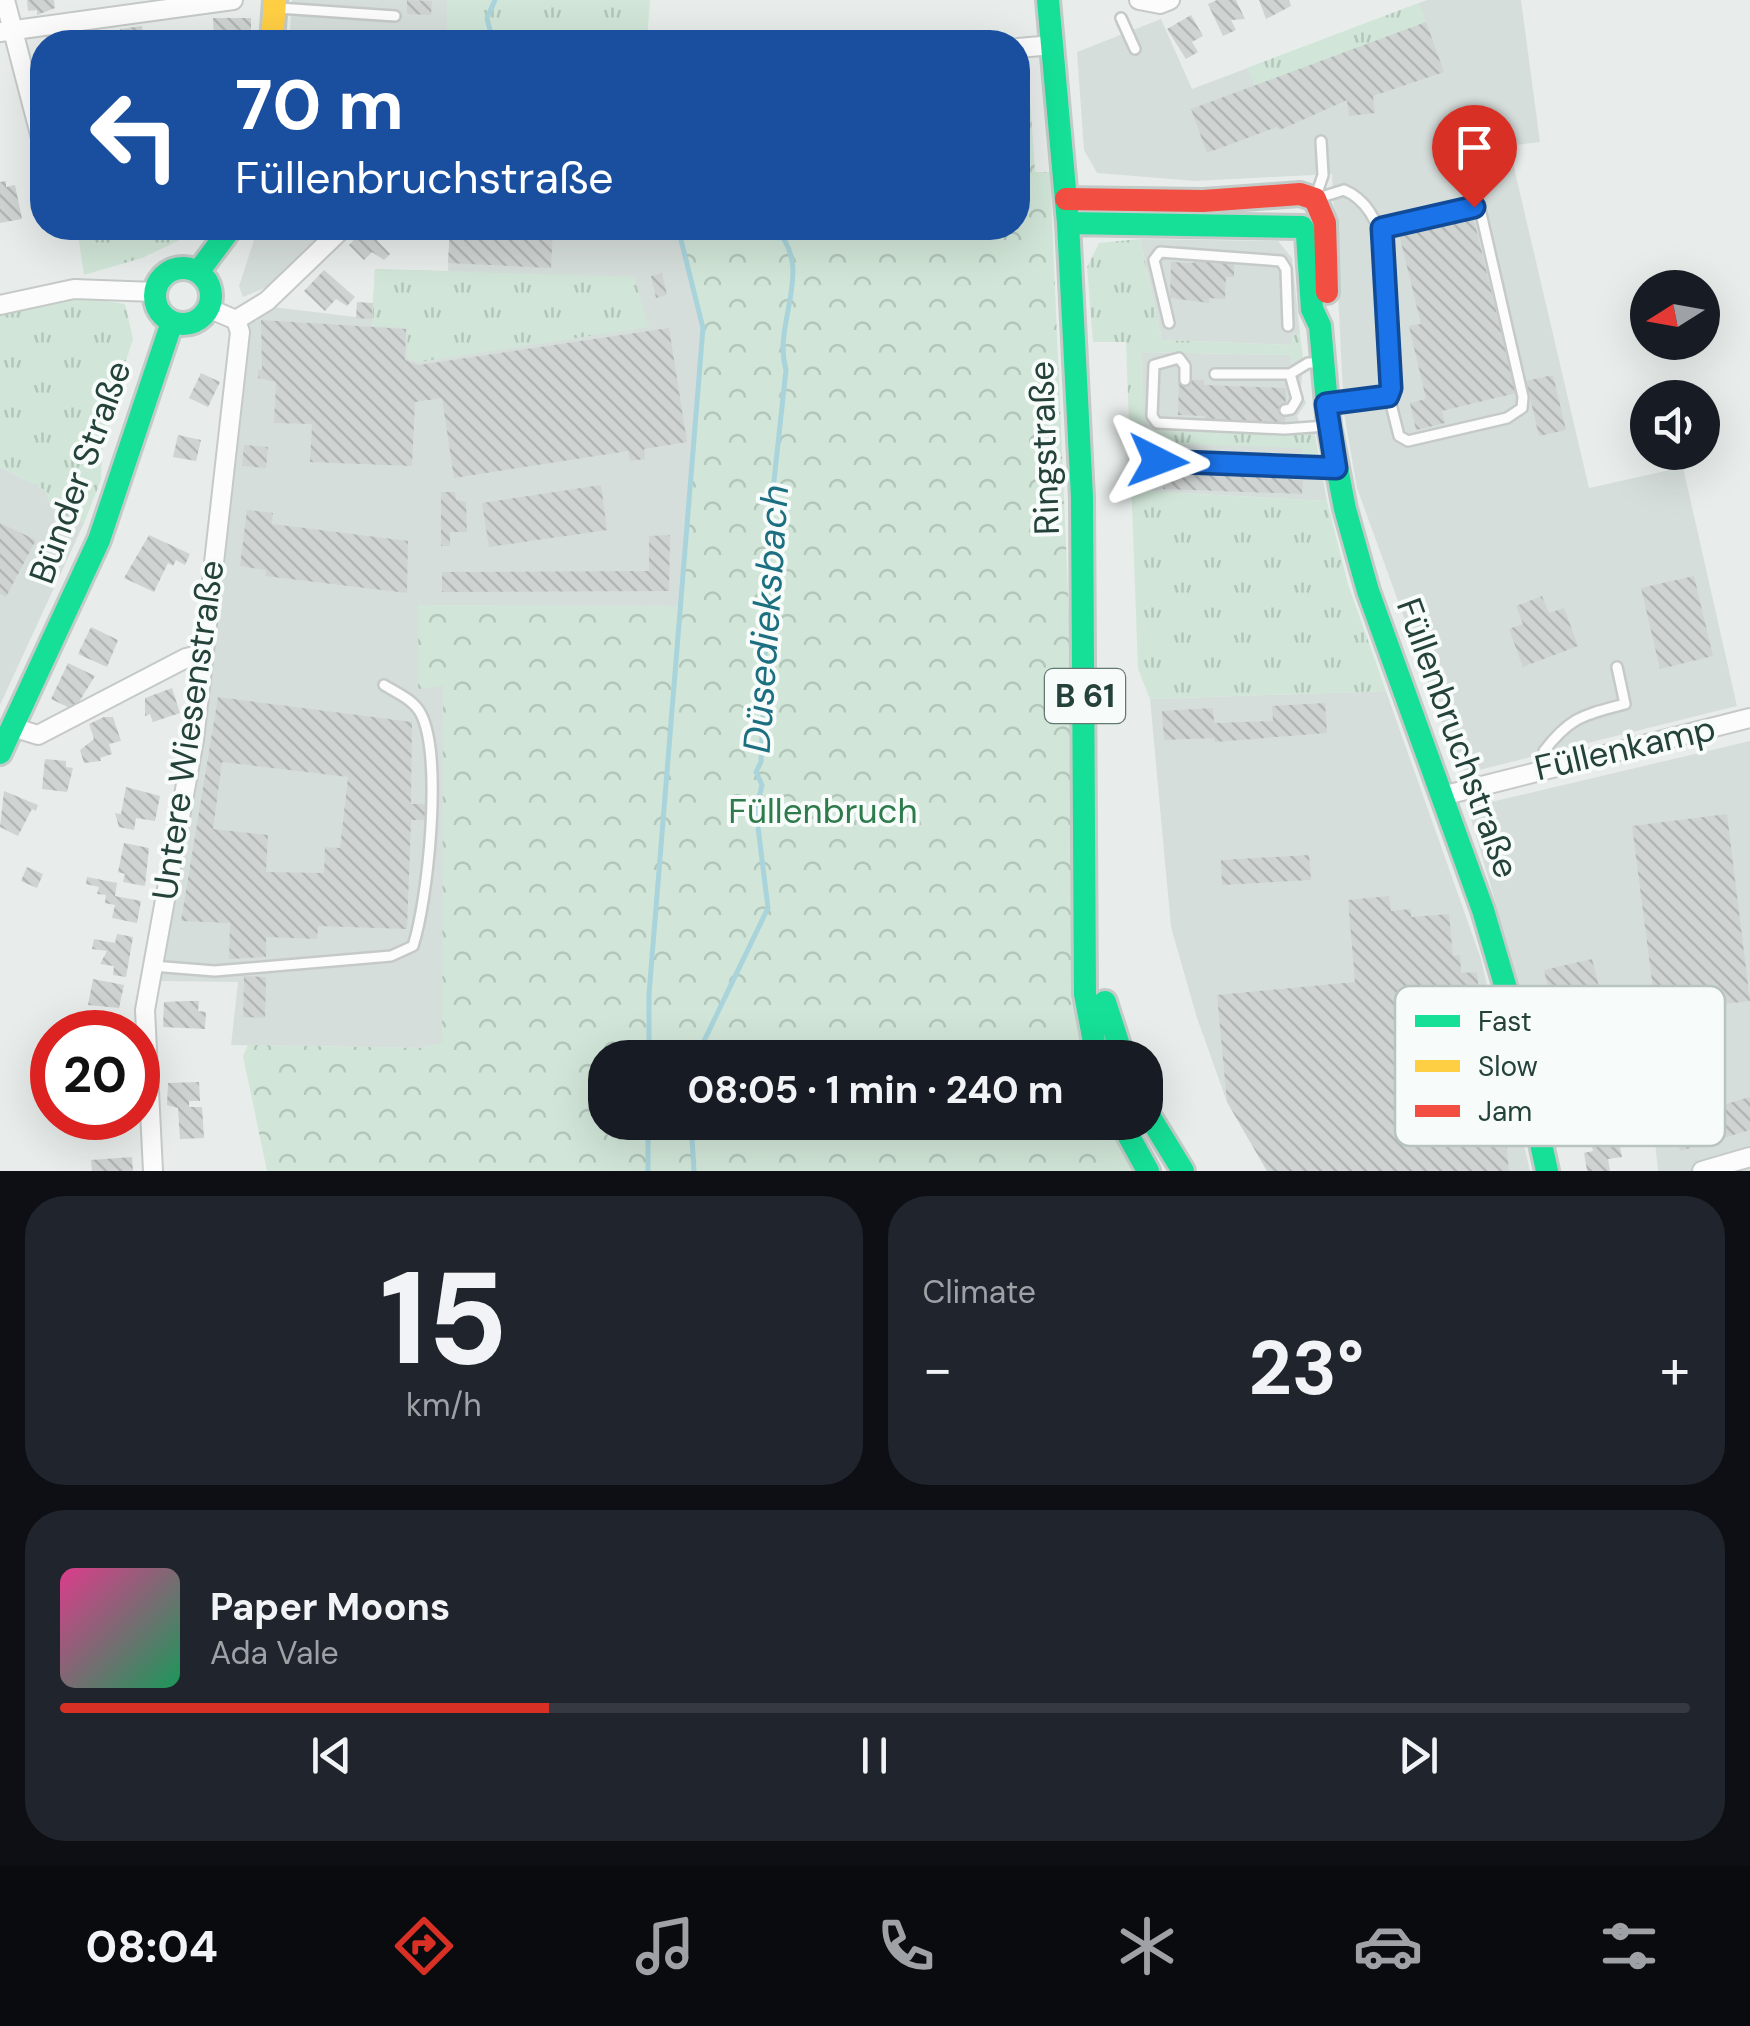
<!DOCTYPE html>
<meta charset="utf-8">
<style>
:root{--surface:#171b24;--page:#20242c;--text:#f1f3f6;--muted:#9ea1a6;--line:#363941;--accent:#d93025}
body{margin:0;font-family:"DM Sans",sans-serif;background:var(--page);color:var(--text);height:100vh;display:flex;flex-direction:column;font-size:38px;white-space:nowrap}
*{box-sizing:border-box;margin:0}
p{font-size:32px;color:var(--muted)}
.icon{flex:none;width:55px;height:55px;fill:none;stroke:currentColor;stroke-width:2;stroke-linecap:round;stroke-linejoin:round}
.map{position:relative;height:1171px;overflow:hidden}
.side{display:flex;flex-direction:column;gap:25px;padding:25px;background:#0d0f14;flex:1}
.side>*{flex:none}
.top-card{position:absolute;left:30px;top:30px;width:1000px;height:210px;border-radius:40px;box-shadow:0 10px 40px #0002;background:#1a4fa0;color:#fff;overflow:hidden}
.needle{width:65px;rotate:259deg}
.tools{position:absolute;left:1630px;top:270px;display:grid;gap:20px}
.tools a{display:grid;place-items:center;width:90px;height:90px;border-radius:50%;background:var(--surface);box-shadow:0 10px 40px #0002;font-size:50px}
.speed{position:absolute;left:30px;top:1010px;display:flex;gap:20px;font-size:50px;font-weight:700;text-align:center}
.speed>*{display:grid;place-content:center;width:130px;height:130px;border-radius:50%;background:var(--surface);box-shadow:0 10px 40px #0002;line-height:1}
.speed .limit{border:15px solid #d22;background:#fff;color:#111}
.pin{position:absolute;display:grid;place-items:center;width:85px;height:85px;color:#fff;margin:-102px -42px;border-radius:50% 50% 50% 0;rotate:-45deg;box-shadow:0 0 10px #0007}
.pin .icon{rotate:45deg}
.me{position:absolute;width:110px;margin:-55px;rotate:93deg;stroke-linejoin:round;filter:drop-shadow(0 0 8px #0008)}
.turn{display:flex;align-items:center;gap:35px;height:210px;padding:0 40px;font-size:45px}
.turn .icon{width:130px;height:130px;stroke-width:2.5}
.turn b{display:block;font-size:70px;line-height:85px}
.big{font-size:75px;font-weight:700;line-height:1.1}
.side .tile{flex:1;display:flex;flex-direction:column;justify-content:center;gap:15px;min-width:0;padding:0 35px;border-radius:40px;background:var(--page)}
.side .dial{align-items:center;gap:0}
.dial b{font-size:130px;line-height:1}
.song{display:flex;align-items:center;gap:30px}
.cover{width:120px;height:120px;border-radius:15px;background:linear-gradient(135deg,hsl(330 70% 55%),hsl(150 70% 35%))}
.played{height:10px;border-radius:5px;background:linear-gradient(90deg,var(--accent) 30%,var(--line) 30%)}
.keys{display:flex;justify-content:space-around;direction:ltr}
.heat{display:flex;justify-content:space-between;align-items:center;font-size:55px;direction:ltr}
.side .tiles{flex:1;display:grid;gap:25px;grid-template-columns:1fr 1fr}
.tile:last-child{grid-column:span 2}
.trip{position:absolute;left:588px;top:1040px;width:575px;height:100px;border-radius:40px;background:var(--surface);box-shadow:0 10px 40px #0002;font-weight:700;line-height:100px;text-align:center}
.tab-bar{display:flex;height:160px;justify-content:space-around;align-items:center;background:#090b0e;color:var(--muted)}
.tab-bar .icon{width:70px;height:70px}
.tab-bar .active{color:var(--accent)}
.tab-bar b{font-size:45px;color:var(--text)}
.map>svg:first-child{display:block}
.built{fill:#d6dedb}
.grass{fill:url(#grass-tufts)}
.park{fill:url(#park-crowns)}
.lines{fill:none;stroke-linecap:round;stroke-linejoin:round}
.stream{stroke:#a9d4db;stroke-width:5}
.building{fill:url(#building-back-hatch);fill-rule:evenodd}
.lane-casing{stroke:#c5cac8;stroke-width:14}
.street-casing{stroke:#c5cac8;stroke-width:22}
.fast-casing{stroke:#c3cbc8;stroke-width:28}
.slow-casing{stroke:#c3cbc8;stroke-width:28}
.jam-casing{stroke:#c3cbc8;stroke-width:28}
.lane{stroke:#fcfcfc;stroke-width:9}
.street{stroke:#fcfcfc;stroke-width:18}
.fast{stroke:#16e098;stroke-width:22}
.slow{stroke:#ffcf43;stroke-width:22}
.jam{stroke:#f24e42;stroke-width:22}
.route-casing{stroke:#114b97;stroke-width:25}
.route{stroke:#1a73e8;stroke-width:18}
.labels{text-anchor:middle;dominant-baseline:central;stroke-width:8;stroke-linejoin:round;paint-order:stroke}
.shield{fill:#f7fbf9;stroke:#637a73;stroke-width:2.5}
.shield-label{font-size:32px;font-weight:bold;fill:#24423a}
.street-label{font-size:35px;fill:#24423a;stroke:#f7fbf9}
.park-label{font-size:35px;fill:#2d7a4b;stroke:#f7fbf9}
.water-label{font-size:38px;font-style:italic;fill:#1c6f80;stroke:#f7fbf9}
.key{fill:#f7fbf9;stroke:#b8c4c0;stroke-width:2.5}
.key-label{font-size:28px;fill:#24423a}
</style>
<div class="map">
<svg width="1750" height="1171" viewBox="0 0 1750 1171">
<defs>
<pattern id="grass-tufts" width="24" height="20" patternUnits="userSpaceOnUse" patternTransform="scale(2.5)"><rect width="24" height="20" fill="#d1e6d8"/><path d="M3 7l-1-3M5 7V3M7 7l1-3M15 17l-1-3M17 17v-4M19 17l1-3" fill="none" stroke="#b3c6ba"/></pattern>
<pattern id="park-crowns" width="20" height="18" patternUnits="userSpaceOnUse" patternTransform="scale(2.5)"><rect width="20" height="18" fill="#d1e6d8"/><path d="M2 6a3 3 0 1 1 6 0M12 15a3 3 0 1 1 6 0" fill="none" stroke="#b3c6ba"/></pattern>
<pattern id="building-back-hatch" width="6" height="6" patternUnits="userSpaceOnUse" patternTransform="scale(2.5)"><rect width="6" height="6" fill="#cfd4d2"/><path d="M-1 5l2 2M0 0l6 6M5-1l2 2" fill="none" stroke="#b2b7b5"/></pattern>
</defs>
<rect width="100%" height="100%" fill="#e8edeb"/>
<!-- built -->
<path class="built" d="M292,0H447V42H289Z
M1427,0H1521L1540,142L1509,146L1589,488L1683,467L1737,706L1471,772L1459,769L1357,488L1344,413L1332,174L1195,181L1097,173L1084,150L1077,52L1161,19L1192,89Z
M258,228H332L270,286L243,297L239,286Z
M450,228H677L704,328L683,607L418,605V688L443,685V1043L422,1048L231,1045L238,982L159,981L190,824L248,356V317L273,307L372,319L375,269L448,271Z
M1140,239L1278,241L1292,258L1300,334L1292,335V345L1162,340Z
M1142,352L1290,355L1292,363L1303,356L1301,391L1306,403L1297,416L1300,424L1312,420L1327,501L1144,491Z
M0,467L45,490L52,509L84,523L0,705Z
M1386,691L1481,959L1530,1171H1267L1227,1102L1197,1018L1171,927L1150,699Z
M1750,741V1171H1658L1644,1036L1541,1057L1471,819L1478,805Z"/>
<!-- grass -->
<path class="grass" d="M447,0H650L647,42H447Z
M1419,3L1426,22L1255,86L1247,68Z
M77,228H205L142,258L84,275Z
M1140,239L1162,340L1291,345L1292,335L1300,334L1303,356L1291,364L1290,355L1142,352L1144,430L1314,435L1318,458L1302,460V448L1144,443V491L1327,501L1348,584L1386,691L1150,699L1138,669L1126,342H1093L1087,267L1099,243Z
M375,269L634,277L649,327L418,362L407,358L408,328L372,326Z
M84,298L125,304L133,339L103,432L101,480L84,523L52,509L45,490L0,467V314Z"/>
<!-- park -->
<path class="park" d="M1018,53H1027L1035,172H1050L1088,1057L605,1058V1122L1111,1123L1135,1171H267L243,1056L248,1045L422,1048L442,1043L443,686L418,689V605L683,606L704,328L677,228H1018Z"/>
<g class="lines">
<!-- stream -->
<path class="stream" d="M493,42L487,18L495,0
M649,1058V994L703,328L678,228
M689,1058L704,1041L768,908L756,811L762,785L756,772L761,762L771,508L786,370C772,321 816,270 775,228
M691,1122L694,1171
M648,1171V1122"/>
</g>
<!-- building -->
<path class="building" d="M27,0H54L55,8L37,15V10L28,11Z
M407,0L432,1L431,15L407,14Z
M1217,0H1236L1245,19L1231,20L1236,30L1223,36L1208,4Z
M1259,0H1289L1291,6L1266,19Z
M1191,15L1203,36L1192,42L1198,52L1186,59L1167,29Z
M213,18H251V41L214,42Z
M1426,22L1444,72L1373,96L1375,113L1349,116L1347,100L1280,130L1277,127L1207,153L1191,109Z
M142,26L144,42H122L120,29Z
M6,181V187L15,185L22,219L0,223V182Z
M1472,212L1516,393L1442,411L1445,423L1416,430L1410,403L1426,399L1409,326L1421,324L1398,230Z
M365,228L390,254L384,260L372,252L364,260L349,245Z
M450,228H553L551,268L448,263Z
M1194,259L1234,262V277H1226L1225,299L1209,298V303L1170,298L1171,262L1194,263Z
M324,270L355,297L347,306L336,299L325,311L304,291Z
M662,273L667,295L656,298L651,276Z
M357,302L373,303L372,319L356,318Z
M261,320L406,329L405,360L419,365L669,328L687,442L644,449L645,459L630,461L628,451L454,478L442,398L415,402L412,466L310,462L312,424L274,423L276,382L258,378V370H262Z
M201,373L220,382L208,407L189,398Z
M1553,375L1566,430L1539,436L1526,381Z
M1179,379L1204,380V385L1286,388L1285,425L1204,422L1205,416L1178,415Z
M178,435L201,440L196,461L173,457Z
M244,445L268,447L266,468L242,466Z
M1164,471L1303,480L1302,494L1163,489Z
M601,485L607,530L489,547L482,503Z
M441,492H455L456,500L466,502L467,532H450V546H441Z
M247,510L273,513L272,524L408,541L407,593L265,576L266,570L240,566Z
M0,523L36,540L6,597L0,594Z
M149,535L190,554L185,565L176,560L173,566L168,563L154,592L124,578Z
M670,535L669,591L442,592V572L649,571V536Z
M1694,576L1713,656L1660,669L1641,588Z
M1542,596L1549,613L1564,608L1578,646L1523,667L1509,629L1523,624L1516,606Z
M91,627L118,640L107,667L78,654Z
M68,663L95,676L74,710L51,699Z
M172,688L180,713L153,722L150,714L145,716V698Z
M218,697L412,722L411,804H426L425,820H411L407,929L318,926L317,939L266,937V957L229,959L230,923L181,921ZM222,762L348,777L340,848L325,847L324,873L266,872L268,835L213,829Z
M1325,703L1327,733L1215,742L1214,738L1164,740L1162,711L1213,708L1214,723L1273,721L1272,706Z
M104,717H113L121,741L109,744L112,754L100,758L101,761L84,763L80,750L94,739L89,724Z
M45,759L66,761V767L73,768L67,792L42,789Z
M126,787L160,796L155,821L136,818L134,830L119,827L115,813L121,814Z
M4,791L38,805L36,811L32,809L18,836L0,827Z
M1727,814L1750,1001L1656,1012L1632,826Z
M124,843L149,848L145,886L123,882L125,874L118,872Z
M1309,855L1311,880L1222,885L1221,860Z
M27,867L43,874L37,888L21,881Z
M87,877L117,883L115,896L141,901L137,923L112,918L115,905L105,903L106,895L97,894L99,887L86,884Z
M1389,896L1391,911L1411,909V917L1449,914L1453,956L1460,955L1461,973L1477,972L1482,1029L1492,1028L1494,1045L1482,1046L1488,1110L1503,1108L1509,1171H1267L1227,1102L1217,995L1355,982L1348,900Z
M117,934L133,937L126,977L113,975L114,966L100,964L107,951L92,949L94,939L115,943Z
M1592,959L1600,991L1605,990V1016L1594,1018L1598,1032L1564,1040L1557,1002L1552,1003L1544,970Z
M244,976L266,977L265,1018L243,1017Z
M93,979L124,985L119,1008L88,1005Z
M185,1001H199L198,1011L206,1012L205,1029L163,1027L164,1002Z
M199,1082L200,1101H189V1107H202L204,1138L180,1139L178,1108L167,1105L168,1083Z
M1750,1097V1130L1680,1151L1671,1120Z
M1619,1143L1622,1157L1608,1159L1610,1171H1587L1584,1153L1593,1151L1592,1147Z
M132,1157L133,1171H92L91,1160Z"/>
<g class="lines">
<defs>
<path id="lane" d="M278,8L395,16
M1121,18L1135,49
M1316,196L1323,175L1321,141
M1315,199L1344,190C1402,214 1389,325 1392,379L1389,396L1329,403
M1382,228L1473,207L1480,209L1523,397L1522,408L1507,418L1408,441L1399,436L1389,396
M1169,323L1154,260L1160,252L1281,261L1286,269L1288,326
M1215,374H1290L1308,363H1319
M1185,380V366L1179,358L1154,365L1152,416L1157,423L1285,429L1326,426
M1285,410L1291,409L1297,399L1290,374
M1159,461L1334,468
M1544,751C1571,716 1584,715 1625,704L1617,667
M152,966L215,971L391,956L413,946C428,900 443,757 421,714C414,700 397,693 384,685"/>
<path id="street" d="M5,0L42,142
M1139,0L1160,4L1170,0
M0,32L233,0
M1018,48L1053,45
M0,305L74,289L155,292
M208,308L236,320
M236,320L267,301L343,228
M12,727L38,735L186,658L203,654
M1442,796L1750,718
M153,1171L145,1010L194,740L240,332L236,320
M1702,1171L1750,1157"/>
<path id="fast" d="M1048,0L1068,223
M1068,223L1302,227
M1068,223L1082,497L1085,994L1097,1058
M1302,227L1307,235L1312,309L1320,326L1329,426L1345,509L1368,591L1483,910L1510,1002L1547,1171
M155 296a28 28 0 1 1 56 0a28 28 0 1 1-56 0Z
M198,272L231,228
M0,753L99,540L172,322
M1105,1002L1123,1058
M1145,1109L1183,1171
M1121,1122L1148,1171"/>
<path id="slow" d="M272,42L275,0"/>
<path id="jam" d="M1066,199L1203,201L1300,194L1315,199L1325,223L1327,292"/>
</defs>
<!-- lane casing -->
<use href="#lane" class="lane-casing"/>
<!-- street casing -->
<use href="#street" class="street-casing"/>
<!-- fast casing -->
<use href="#fast" class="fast-casing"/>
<!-- slow casing -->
<use href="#slow" class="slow-casing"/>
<!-- jam casing -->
<use href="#jam" class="jam-casing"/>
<!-- lane -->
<use href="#lane" class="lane"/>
<!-- street -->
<use href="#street" class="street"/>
<!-- fast -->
<use href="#fast" class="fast"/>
<!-- slow -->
<use href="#slow" class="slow"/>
<!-- jam -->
<use href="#jam" class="jam"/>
</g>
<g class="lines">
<defs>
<path id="route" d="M1158,461L1336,468L1326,404L1388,396L1391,388L1382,228L1474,207"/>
</defs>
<!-- route casing -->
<use href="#route" class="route-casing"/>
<!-- route -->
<use href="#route" class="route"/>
</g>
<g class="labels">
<!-- shield labels -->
<rect class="shield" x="1045" y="669" width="80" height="54" rx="8"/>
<g class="shield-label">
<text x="1085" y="696">B 61</text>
</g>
<!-- street labels -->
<g class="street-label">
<text transform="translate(1044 448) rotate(-92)">Ringstraße</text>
<text transform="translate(80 472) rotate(-70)">Bünder Straße</text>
<text transform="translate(188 730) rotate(-82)">Untere Wiesenstraße</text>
<text transform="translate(1458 738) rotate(70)">Füllenbruchstraße</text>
<text transform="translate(1625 748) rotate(-13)">Füllenkamp</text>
</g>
<!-- park labels -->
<g class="park-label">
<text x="823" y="811">Füllenbruch</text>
</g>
<!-- water labels -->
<g class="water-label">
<text transform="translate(766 619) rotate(-86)">Düsedieksbach</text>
</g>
</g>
<!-- legend -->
<rect x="1395" y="986" width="330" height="160" rx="15" class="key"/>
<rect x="1415" y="1015" width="45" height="12" fill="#16e098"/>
<rect x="1415" y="1060" width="45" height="12" fill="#ffcf43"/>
<rect x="1415" y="1105" width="45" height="12" fill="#f24e42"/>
<g class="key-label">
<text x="1478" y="1031">Fast</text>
<text x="1478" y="1076">Slow</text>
<text x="1478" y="1121">Jam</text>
</g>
</svg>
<div class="tools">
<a><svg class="needle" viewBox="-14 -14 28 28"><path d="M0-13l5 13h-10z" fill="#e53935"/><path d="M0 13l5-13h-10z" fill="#9ea1a6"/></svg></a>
<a><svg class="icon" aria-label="sound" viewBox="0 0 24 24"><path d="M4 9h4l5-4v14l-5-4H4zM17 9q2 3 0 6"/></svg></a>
</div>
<div class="speed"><div class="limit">20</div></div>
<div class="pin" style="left:1474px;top:207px;background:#d93025"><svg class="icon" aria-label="arrive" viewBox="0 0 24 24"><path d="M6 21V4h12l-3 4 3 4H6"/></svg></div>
<svg class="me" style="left:1158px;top:461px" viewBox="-20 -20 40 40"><path d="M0-17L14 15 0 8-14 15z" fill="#1a73e8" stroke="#fff" stroke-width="4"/></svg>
<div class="trip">08:05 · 1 min · 240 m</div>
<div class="top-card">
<div class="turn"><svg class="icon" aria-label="left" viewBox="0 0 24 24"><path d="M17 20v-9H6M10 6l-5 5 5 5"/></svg><div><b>70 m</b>Füllenbruchstraße</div></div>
</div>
</div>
<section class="side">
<div class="tiles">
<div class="tile dial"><b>15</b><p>km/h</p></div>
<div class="tile"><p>Climate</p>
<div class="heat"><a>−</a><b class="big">23°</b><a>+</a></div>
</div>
<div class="tile">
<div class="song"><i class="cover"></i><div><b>Paper Moons</b><p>Ada Vale</p></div></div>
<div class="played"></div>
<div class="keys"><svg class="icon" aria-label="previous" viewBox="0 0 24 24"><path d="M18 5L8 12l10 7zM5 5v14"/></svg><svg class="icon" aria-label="pause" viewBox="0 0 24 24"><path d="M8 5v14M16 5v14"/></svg><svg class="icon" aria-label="next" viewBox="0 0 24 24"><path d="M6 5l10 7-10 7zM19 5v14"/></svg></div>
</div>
</div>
</section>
<nav class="tab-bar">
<b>08:04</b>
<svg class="icon active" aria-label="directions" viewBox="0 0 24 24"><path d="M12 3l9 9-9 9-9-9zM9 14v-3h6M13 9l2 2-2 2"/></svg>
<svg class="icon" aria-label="music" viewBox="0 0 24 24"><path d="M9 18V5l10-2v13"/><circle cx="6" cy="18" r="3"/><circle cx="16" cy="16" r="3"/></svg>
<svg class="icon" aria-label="phone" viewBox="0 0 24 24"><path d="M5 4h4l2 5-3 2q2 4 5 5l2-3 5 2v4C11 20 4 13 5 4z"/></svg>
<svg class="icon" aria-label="climate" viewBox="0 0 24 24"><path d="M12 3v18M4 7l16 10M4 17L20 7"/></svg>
<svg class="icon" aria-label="car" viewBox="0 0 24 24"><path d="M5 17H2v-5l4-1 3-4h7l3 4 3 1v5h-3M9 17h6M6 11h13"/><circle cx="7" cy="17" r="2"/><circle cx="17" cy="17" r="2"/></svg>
<svg class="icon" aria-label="filters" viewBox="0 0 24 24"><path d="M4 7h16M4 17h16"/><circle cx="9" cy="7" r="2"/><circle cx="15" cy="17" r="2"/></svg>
</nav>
